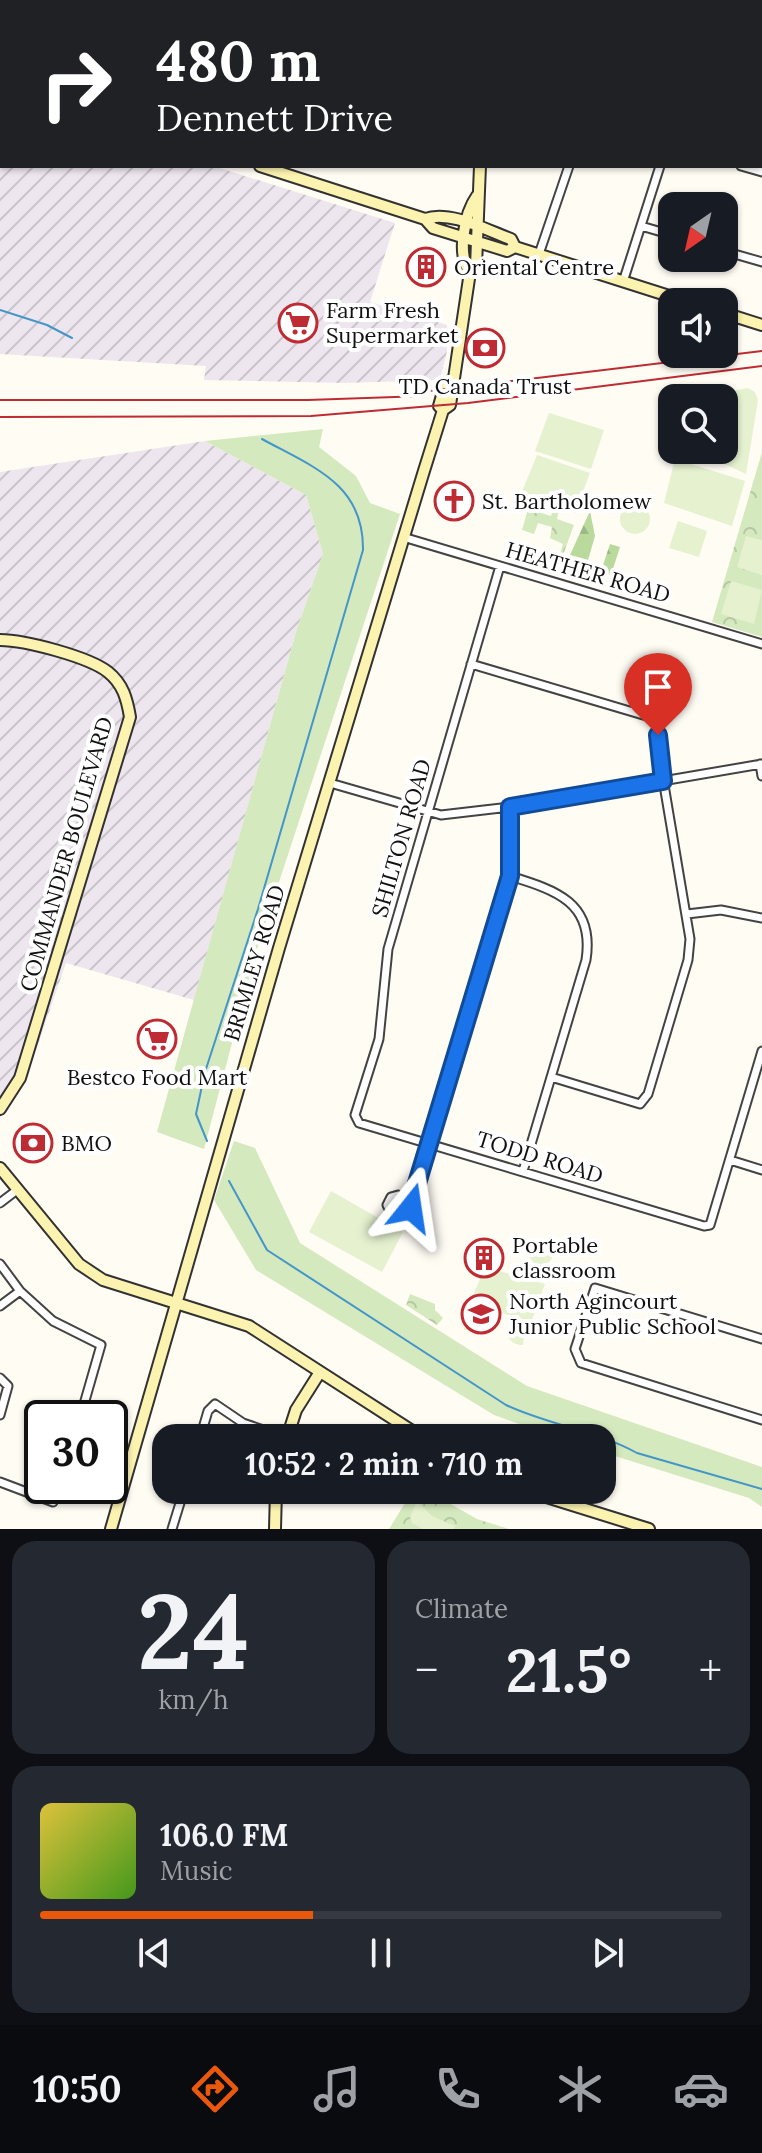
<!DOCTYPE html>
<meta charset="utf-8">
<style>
:root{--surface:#171b24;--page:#242831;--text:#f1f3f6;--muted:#9ea1a6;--line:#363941;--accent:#ea580c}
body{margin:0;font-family:Lora,serif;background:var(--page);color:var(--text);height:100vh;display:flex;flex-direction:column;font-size:30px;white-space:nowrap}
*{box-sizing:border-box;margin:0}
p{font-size:26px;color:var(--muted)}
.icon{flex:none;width:44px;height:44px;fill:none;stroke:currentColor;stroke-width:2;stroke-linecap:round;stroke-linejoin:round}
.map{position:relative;height:1529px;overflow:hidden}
.side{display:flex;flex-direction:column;gap:12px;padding:12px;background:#0d0f14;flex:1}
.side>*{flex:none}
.guide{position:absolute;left:0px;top:0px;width:762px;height:168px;box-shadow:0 2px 6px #0004;background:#202124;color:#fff;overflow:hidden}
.needle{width:52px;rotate:214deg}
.controls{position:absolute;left:658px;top:192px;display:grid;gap:16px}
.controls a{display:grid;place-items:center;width:80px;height:80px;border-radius:16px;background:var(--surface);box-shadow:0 2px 6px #0004;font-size:40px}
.speed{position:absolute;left:24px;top:1400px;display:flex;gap:16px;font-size:40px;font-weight:700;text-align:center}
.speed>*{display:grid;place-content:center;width:104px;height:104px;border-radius:50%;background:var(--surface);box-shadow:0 2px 6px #0004;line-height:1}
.speed .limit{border:4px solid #111;border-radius:12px;background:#fff;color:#111}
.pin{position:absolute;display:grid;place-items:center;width:68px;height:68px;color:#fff;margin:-82px -34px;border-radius:50% 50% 50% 0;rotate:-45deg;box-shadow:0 0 8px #0007}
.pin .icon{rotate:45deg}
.me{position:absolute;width:88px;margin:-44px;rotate:15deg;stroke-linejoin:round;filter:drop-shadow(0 0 6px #0008)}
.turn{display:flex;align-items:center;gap:28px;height:168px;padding:0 24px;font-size:36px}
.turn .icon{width:104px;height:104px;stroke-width:2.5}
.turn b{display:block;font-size:56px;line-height:68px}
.big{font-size:60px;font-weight:800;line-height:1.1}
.side .widget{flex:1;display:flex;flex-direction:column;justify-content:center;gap:12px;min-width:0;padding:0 28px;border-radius:24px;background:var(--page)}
.side .dial{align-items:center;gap:0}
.dial b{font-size:104px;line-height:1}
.song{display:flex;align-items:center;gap:24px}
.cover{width:96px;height:96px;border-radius:12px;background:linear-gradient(135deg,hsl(50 70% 55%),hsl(100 70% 35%))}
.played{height:8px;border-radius:4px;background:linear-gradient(90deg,var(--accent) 40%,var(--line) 40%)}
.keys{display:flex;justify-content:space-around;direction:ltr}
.heat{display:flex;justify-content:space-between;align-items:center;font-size:44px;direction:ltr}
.side .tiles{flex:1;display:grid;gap:12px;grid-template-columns:1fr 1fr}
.widget:last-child{grid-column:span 2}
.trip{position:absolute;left:152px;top:1424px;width:464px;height:80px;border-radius:24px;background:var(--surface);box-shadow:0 2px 6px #0004;font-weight:800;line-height:80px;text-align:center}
.dock{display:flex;height:128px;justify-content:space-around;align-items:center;background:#090b0e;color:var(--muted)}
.dock .icon{width:56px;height:56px}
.dock .on{color:var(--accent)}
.dock b{font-size:36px;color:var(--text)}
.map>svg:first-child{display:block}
.industrial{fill:url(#industrial-furrows)}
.grass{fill:#d5e9be}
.forest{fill:url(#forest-firs)}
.park{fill:url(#park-crowns)}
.pitch{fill:#e5f1cf}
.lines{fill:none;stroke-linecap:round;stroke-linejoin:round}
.stream{stroke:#4395ca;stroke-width:2}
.street-casing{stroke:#434343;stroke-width:11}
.secondary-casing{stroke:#323232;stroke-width:14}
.street{stroke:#fff;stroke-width:7}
.secondary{stroke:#fcf3b1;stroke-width:10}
.rail{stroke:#be2b33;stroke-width:2}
.route-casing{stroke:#114b97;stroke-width:20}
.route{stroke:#1a73e8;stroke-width:14}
.labels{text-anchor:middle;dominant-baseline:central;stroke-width:8;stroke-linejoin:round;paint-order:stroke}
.poi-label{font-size:22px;fill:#101010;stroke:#fff;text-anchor:start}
.street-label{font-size:22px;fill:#101010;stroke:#fff}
</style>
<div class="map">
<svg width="762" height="1529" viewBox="0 0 762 1529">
<defs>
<pattern id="industrial-furrows" width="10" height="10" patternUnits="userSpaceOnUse" patternTransform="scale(2)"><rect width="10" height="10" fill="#ede6ee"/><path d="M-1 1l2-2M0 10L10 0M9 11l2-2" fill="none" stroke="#cac4cb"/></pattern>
<pattern id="forest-firs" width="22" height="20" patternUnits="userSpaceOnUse" patternTransform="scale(2)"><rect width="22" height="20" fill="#b9d99d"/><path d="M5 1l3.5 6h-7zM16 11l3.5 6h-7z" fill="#9eb986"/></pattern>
<pattern id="park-crowns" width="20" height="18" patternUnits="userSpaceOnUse" patternTransform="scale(2)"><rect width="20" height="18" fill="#d5e9be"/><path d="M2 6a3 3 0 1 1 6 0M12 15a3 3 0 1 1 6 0" fill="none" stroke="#b6c7a2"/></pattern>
</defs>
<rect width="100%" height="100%" fill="#fffcf4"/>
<!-- industrial -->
<path class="industrial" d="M0,99L2,166H213L395,223L370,302L447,325V351L440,380L344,383L204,380L206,366L0,354Z
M205,441L306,495L323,554L296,632L194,1000L66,963L24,1085L0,1118V472Z"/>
<!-- grass -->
<path class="grass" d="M323,429L319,447L356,476L370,503L400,514L256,952L204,1149L157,1132L296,632L323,554L306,495L205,441Z
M234,1141L255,1148L300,1243L527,1386L762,1467V1507L749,1498L602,1452V1438H558L494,1415L256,1270L214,1200Z"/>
<!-- forest -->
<path class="forest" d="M590,511L595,536L588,560L570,555Z
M610,544L620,547L611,575L601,571Z"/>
<!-- park -->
<path class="park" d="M762,452V637L712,622Z
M554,508L559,509L557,519L574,525L563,555L560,554L563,544L550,538L552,527L538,523L534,534L522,530L528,509L551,516Z
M410,1294L435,1304V1310L443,1318L437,1325L406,1305Z
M413,1490H426L477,1519L509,1529H389Z"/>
<!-- pitch -->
<path class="pitch" d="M748,388L755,392L758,400L746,474L716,460L705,450H724V398H694Z
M549,413L604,430L591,469L535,451Z
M537,455L590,473L575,513L521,494Z
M675,459L745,481L732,526L664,503Z
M620 519a15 15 0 1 1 30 0a15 15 0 1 1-30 0Z
M678,521L707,531L699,557L669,548Z
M746,536L762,540V575L737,567Z
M731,581L762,590L754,624L721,614Z
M331,1191L403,1232L382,1272L309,1232Z
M529 1253a12 12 0 1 1 24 0a12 12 0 1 1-24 0Z
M485,1267L545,1284L531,1322L470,1303Z
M477,1310L487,1319L484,1329L464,1330L468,1314Z
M513,1323L525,1328L523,1345C514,1345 507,1340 506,1330Z
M417,1501L432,1516L455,1526L454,1529H423L412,1523L410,1517Z"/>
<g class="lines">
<!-- stream -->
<path class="stream" d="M0,310L47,325L72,338
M207,1141L196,1114L205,1072L258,909L363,550C364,484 313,467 262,439
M229,1181L267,1250L506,1405C548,1425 598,1431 637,1453L762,1489"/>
<defs>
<path id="street" d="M242,0L244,2
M405,0L407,2
M94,2L95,0
M277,2V0
M639,2V0
M752,2L753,0
M0,16H2
M741,166L762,172
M641,226L672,235
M724,251L762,262
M539,254L569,166
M623,282L660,166
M403,537L762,644
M500,566L388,949L379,1039L355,1115L359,1123L704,1226L710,1225L762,1051
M471,664L660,720L658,744L662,773L690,939L688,960L648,1094L640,1104L551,1077
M760,764L762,776
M330,783L441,815L510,807L762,764
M510,876C555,890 595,902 586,960L523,1171
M687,914L721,910L762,918
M730,1160L762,1170
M408,1199L398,1195L391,1197L387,1205L392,1215L402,1218L410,1211L408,1199L415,1190L510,876V807
M0,1203L17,1190
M0,1264L20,1291L53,1321L101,1345L80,1418
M0,1306L20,1291
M762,1339L595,1288L575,1349L581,1363L762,1420
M0,1378L8,1386L0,1415
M200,1438L208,1411L215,1404L243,1423L287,1438
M0,1482L53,1502L60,1486
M172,1529L184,1490"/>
<path id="secondary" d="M523,2V0
M0,83H2
M260,166L425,219L433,228L507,251L515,247L688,302
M425,219C450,210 486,230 511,239L515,247
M470,272C456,254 465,213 477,196
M724,313L762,325
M443,410L439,406L445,385L452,380
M0,640C25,640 89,657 108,672C123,684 127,699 130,717L20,1078L0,1109
M0,1168L79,1264L103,1280L249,1326L423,1438
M287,1438L296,1410L320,1372
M524,1490L649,1529
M111,1529L279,948L423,474L443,410L450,405L470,272L476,266L480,166
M275,1529L276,1490"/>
</defs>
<!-- street casing -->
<use href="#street" class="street-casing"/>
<!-- secondary casing -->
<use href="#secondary" class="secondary-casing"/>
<!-- street -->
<use href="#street" class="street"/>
<!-- secondary -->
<use href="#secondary" class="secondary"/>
<!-- rail -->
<path class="rail" d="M412,393L762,351
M0,400H308L424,396
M0,417L311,416L468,403L762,366"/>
</g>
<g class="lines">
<defs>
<path id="route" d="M411,1208L408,1199L415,1190L510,876V807L663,781L658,735"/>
</defs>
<!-- route casing -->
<use href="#route" class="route-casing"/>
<!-- route -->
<use href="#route" class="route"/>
</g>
<!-- icons -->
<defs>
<symbol id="building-ring" viewBox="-11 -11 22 22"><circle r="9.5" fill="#fff" stroke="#be2b33" stroke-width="1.5"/><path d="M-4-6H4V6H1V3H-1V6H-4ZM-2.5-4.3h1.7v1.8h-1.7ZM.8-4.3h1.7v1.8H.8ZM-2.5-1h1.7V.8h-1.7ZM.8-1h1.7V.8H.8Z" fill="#be2b33"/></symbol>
<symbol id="supermarket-ring" viewBox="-11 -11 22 22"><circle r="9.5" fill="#fff" stroke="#be2b33" stroke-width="1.5"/><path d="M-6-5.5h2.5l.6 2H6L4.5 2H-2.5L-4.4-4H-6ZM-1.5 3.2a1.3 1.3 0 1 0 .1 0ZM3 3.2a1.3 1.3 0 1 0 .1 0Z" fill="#be2b33"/></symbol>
<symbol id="bank-ring" viewBox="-11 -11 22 22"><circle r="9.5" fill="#fff" stroke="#be2b33" stroke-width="1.5"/><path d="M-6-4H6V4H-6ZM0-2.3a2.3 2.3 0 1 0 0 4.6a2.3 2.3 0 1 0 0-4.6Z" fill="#be2b33"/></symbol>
<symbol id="church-ring" viewBox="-11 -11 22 22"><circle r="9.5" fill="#fff" stroke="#be2b33" stroke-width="1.5"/><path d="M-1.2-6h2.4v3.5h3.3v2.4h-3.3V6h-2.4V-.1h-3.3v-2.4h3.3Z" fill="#be2b33"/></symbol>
<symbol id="school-ring" viewBox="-11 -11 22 22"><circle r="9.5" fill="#fff" stroke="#be2b33" stroke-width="1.5"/><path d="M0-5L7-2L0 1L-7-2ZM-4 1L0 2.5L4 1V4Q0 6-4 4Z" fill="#be2b33"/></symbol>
</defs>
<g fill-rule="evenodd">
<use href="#building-ring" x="404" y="245" width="44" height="44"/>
<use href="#supermarket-ring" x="276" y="301" width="44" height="44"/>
<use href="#bank-ring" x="463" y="326" width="44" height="44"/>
<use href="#church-ring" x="432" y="479" width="44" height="44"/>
<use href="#supermarket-ring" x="135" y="1017" width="44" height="44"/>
<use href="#bank-ring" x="11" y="1121" width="44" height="44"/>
<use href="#building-ring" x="462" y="1236" width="44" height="44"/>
<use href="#school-ring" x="459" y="1292" width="44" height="44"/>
</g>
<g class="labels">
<!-- poi labels -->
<g class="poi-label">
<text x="454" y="267">Oriental Centre</text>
<text x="326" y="310">Farm Fresh<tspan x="326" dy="25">Supermarket</tspan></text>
<text x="485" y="386" text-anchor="middle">TD Canada Trust</text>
<text x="482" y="501">St. Bartholomew</text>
<text x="157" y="1077" text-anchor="middle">Bestco Food Mart</text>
<text x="61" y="1143">BMO</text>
<text x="512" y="1245">Portable<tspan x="512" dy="25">classroom</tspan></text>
<text x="509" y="1301">North Agincourt<tspan x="509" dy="25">Junior Public School</tspan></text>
</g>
<!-- street labels -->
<g class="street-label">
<text transform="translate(588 572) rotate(16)">HEATHER ROAD</text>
<text transform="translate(401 838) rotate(-74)">SHILTON ROAD</text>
<text transform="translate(66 854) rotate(-74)">COMMANDER BOULEVARD</text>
<text transform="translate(254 963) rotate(-73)">BRIMLEY ROAD</text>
<text transform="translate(540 1157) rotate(17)">TODD ROAD</text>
</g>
</g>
</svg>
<div class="controls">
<a><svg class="needle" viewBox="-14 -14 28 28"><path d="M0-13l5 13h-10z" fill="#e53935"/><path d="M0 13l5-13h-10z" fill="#9ea1a6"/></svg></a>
<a><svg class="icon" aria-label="sound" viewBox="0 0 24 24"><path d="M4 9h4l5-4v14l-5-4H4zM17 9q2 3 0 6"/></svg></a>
<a><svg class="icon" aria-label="search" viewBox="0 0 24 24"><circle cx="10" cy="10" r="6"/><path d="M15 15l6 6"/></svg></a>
</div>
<div class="speed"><div class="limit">30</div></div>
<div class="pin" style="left:658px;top:735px;background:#d93025"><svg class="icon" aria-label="arrive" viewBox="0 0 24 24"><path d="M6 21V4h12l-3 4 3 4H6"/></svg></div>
<svg class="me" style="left:411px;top:1208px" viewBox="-20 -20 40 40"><path d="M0-17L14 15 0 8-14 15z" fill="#1a73e8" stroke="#fff" stroke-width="4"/></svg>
<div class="trip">10:52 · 2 min · 710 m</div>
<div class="guide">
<div class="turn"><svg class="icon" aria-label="right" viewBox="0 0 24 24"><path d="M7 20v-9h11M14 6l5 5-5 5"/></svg><div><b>480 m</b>Dennett Drive</div></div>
</div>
</div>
<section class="side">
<div class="tiles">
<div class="widget dial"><b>24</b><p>km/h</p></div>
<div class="widget"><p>Climate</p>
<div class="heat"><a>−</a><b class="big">21.5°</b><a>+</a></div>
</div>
<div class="widget">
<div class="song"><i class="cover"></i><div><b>106.0 FM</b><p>Music</p></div></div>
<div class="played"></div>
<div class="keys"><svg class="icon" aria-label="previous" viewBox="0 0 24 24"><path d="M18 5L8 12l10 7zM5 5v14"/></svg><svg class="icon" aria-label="pause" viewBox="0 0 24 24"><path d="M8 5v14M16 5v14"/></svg><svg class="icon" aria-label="next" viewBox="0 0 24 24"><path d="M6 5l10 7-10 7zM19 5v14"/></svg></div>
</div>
</div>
</section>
<nav class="dock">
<b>10:50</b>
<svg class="icon on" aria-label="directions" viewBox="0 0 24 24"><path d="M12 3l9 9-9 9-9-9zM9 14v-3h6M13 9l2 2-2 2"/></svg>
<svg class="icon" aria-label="music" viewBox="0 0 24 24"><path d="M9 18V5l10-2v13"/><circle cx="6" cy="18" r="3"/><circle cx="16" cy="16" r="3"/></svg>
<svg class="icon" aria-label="phone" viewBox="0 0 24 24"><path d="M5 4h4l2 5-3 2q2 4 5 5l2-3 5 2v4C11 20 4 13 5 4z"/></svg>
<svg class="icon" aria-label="climate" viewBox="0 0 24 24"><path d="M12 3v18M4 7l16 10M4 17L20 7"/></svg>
<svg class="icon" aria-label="car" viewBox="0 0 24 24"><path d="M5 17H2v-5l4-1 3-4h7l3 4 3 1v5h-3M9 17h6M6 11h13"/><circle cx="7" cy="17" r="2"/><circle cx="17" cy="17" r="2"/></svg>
</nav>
